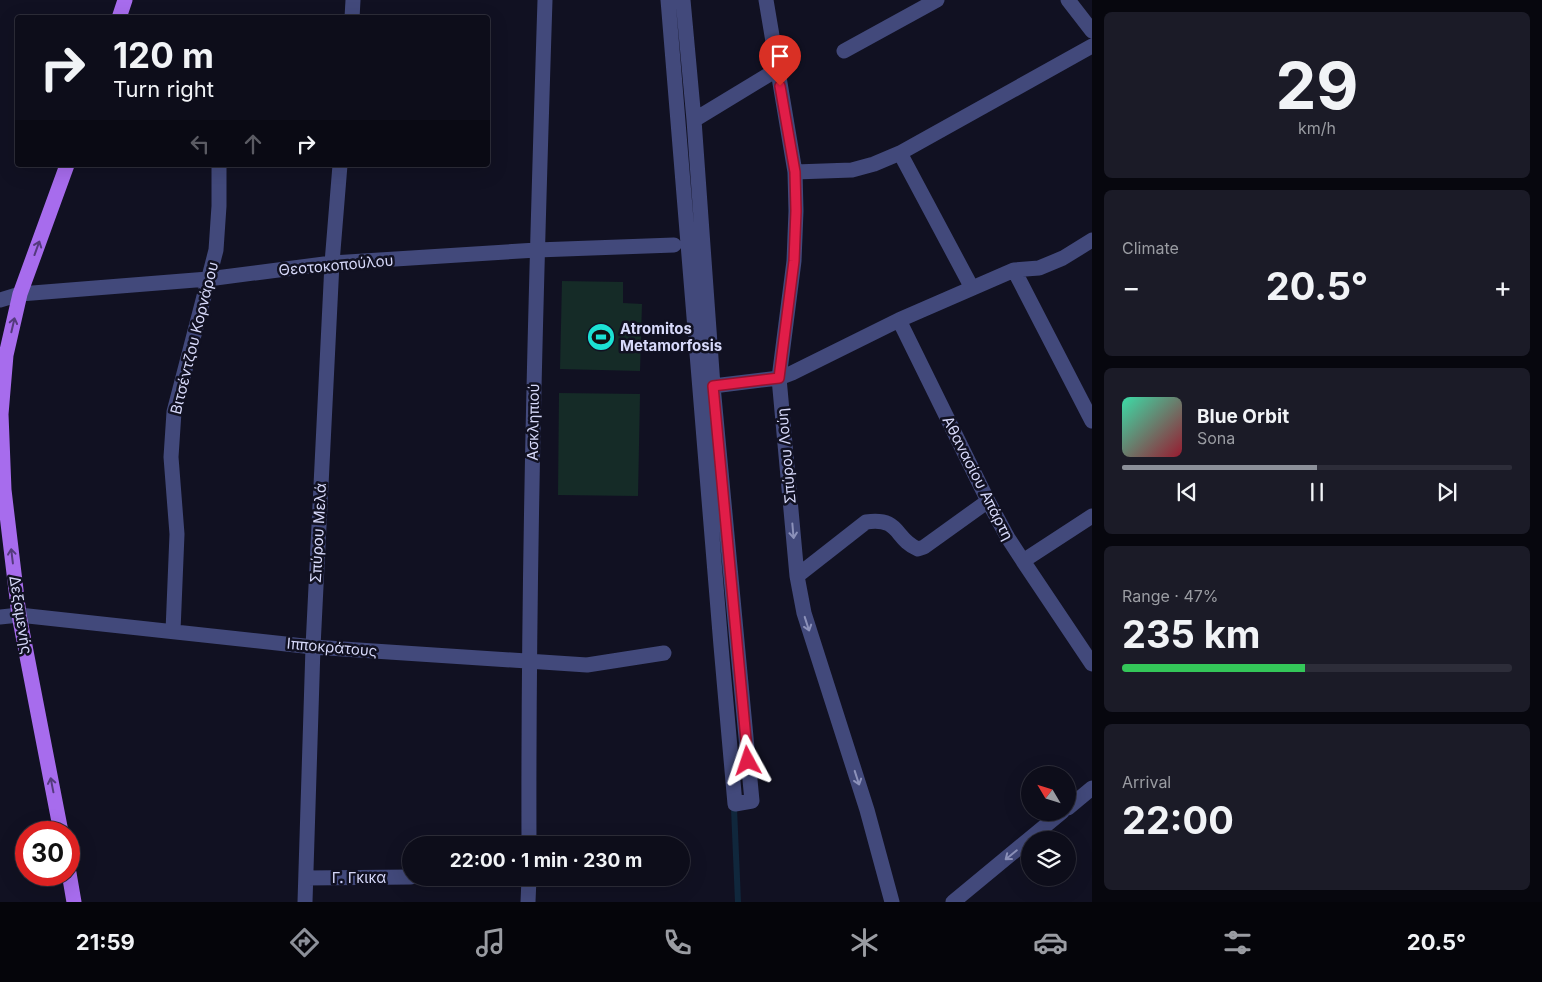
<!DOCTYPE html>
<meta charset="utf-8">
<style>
:root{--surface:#0d0d1a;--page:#1b1b27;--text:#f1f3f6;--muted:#9a9ca2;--line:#2d2d39;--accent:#8c9099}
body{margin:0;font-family:Inter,sans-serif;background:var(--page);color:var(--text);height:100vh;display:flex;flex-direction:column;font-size:19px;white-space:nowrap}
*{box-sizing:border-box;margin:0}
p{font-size:16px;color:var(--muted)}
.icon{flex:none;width:28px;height:28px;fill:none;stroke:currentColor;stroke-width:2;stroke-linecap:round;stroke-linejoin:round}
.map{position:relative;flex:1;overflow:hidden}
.sheet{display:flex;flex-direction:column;gap:12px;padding:12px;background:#07070e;width:450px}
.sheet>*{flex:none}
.banner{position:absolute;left:15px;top:15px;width:475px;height:152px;border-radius:5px;box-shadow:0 5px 20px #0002,0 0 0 1px var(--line);background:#0d0d1a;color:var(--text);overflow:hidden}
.needle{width:32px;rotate:308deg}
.tools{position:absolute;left:1021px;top:766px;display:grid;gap:10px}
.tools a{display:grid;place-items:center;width:55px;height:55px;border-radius:50%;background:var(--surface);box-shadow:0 5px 20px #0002,0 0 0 1px var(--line);font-size:25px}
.speed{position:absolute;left:15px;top:821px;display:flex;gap:10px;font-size:25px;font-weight:700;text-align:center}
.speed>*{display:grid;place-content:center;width:65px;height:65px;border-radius:50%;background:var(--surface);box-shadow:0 5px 20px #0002,0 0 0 1px var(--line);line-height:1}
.speed .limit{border:8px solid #d22;background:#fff;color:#111}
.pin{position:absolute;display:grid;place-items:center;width:42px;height:42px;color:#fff;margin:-51px -21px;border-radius:50% 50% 50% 0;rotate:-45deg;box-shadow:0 0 5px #0007}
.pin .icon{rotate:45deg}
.me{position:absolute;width:55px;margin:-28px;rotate:355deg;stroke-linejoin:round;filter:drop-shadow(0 0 4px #0008)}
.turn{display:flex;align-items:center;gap:18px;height:105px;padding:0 15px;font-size:22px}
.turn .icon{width:65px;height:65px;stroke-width:2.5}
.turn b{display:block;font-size:35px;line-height:42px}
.lanes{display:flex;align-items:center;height:48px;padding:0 15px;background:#0003;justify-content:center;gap:25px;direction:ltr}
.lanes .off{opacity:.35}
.big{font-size:38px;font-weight:700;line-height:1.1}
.sheet .widget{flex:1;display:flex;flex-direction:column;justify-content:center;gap:8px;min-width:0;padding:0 18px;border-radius:8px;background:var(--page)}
.sheet .dial{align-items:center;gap:0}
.dial b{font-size:65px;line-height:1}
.song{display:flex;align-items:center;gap:15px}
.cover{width:60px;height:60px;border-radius:8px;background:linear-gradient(135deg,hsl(160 70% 55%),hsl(350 70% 35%))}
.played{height:5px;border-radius:2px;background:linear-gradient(90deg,var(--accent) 50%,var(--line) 50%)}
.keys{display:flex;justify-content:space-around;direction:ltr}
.heat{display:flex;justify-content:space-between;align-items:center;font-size:28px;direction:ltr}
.charge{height:8px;border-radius:4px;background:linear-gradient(90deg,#34c759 47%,var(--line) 0)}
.trip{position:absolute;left:402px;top:836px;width:288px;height:50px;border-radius:25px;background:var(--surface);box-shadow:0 5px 20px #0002,0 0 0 1px var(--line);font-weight:700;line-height:50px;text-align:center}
.tab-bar{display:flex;height:80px;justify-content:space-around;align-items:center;background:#05050a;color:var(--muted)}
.tab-bar .icon{width:35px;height:35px}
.tab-bar .selected{color:var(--accent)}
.tab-bar b{font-size:22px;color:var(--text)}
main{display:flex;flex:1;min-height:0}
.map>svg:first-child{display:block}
.green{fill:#152b27}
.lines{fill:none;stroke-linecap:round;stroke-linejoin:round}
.stream{stroke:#10273c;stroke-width:6}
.minor{stroke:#42497b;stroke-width:15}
.major{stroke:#a76ced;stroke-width:15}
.oneway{stroke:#543a7d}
.oneway2{stroke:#8c91ba}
.route-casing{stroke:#92132f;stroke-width:12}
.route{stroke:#e11d48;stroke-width:9}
.labels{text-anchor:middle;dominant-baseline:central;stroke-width:5;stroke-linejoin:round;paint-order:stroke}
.street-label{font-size:15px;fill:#d7d9fa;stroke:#112}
.poi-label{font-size:15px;font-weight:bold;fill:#d7d9fa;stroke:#112;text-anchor:start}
</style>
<main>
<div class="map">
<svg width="1092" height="902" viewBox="0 0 1092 902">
<rect width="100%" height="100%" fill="#112"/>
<!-- green -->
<path class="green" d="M562,281L623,282V303L642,304L640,371L560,369Z
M559,393L640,394L638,496L558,495Z"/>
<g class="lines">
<!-- stream -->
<path class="stream" d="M734,808L738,902"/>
<!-- minor -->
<path class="minor" d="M668,0L721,646L735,804L752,801L713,386L694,120L683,0
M766,0L795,172L796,211L794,261L779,378L797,576L804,613L867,810L892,902
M1068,0L1092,31
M352,18L353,0
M844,51L937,0
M694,120L778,69
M900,153L972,288
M795,172L852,170L874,164L900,153L1092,46
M1014,270L1092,421
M0,300L20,294L208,279L332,263L537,250L674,245
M899,320L988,501L1008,538L1023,561L1092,516
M713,386L779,378L792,373L899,320L1014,270L1039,268L1063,258L1092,240
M1023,561L1092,664
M797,576L866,522C901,517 894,539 918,549L924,547L988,501
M0,617L19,615L313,647L587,665L664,653
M173,631L177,534L171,457L174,412L216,250L219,206V165
M1068,808L1092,788
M529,845C528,563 536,282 545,0
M306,878L411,877
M305,902L313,647L332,263L340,165
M528,902L529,878
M953,902L1062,812"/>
<!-- major -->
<path class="major" d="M119,18L125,0
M61,832L19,615L4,490L1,414L6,355L20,294L67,165
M69,873L74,902"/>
</g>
<!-- one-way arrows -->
<defs><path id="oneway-shaft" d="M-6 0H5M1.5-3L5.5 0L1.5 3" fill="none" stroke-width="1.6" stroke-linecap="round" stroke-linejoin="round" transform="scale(1.25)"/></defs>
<g class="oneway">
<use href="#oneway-shaft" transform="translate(37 248) rotate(-70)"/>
<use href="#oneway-shaft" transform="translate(13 325) rotate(-77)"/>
<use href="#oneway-shaft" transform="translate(12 556) rotate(-97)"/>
<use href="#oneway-shaft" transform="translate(52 785) rotate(-101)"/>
</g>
<g class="oneway2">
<use href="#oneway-shaft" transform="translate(793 531) rotate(85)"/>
<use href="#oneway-shaft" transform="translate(807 624) rotate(72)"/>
<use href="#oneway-shaft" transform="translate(857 778) rotate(72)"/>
<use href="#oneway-shaft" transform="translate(1011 855) rotate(141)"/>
</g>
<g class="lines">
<defs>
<path id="route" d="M748,761L713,386L779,378L794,261L796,211L795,172L780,86"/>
</defs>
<!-- route casing -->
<use href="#route" class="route-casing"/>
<!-- route -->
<use href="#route" class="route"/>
</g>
<!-- icons -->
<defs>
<symbol id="stadium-disc" viewBox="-11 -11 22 22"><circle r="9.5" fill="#1ce1d4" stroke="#112"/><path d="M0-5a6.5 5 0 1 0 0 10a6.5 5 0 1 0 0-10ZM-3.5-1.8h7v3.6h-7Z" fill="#111"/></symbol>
</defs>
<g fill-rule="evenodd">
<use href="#stadium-disc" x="585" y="321" width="32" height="32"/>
</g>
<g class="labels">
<!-- street labels -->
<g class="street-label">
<text transform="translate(336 265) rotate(-5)">Θεοτοκοπούλου</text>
<text transform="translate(194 338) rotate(-76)">Βιτσέντζου Κορνάρου</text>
<text transform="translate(533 422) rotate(-89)">Ασκληπιού</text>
<text transform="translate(786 456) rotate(-95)">Σπύρου Λούη</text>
<text transform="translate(978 478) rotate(63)">Αθανασίου Απάρτη</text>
<text transform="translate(318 533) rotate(-87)">Σπύρου Μελά</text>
<text transform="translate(21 615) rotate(81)">Δεξαμενής</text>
<text transform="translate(332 647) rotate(5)">Ιπποκράτους</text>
<text x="359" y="877">Γ. Γκικα</text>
</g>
<!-- poi labels -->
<g class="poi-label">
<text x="620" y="328">Atromitos<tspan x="620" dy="17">Metamorfosis</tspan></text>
</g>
</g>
</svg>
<div class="tools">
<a><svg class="needle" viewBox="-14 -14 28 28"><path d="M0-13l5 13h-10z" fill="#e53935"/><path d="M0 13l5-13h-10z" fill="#9a9ca2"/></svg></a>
<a><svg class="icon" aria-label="layers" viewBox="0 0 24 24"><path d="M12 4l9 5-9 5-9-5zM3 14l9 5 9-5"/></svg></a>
</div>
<div class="speed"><div class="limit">30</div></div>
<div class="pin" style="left:780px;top:86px;background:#d93025"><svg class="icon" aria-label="arrive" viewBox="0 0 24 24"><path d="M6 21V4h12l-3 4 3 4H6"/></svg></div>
<svg class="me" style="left:748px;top:761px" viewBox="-20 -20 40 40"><path d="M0-17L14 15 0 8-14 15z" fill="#e11d48" stroke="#fff" stroke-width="4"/></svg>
<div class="trip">22:00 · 1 min · 230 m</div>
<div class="banner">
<div class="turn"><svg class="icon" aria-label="right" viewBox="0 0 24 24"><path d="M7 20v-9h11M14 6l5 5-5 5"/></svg><div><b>120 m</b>Turn right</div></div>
<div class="lanes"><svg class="icon off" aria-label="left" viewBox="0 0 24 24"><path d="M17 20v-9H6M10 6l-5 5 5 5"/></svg><svg class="icon off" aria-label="ahead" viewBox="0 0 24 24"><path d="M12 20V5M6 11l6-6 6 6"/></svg><svg class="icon" aria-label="right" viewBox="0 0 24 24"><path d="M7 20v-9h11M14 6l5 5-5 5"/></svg></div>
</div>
</div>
<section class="sheet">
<div class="widget dial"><b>29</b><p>km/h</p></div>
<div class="widget"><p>Climate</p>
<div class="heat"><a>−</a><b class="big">20.5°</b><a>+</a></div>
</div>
<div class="widget">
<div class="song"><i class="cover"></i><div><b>Blue Orbit</b><p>Sona</p></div></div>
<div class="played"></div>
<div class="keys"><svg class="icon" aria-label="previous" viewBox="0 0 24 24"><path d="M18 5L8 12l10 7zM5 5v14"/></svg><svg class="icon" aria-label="pause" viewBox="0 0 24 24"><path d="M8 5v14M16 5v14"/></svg><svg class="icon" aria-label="next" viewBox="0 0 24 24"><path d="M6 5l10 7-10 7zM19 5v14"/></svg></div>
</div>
<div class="widget"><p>Range · 47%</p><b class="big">235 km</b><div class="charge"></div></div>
<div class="widget"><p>Arrival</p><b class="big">22:00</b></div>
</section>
</main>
<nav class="tab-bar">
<b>21:59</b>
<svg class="icon selected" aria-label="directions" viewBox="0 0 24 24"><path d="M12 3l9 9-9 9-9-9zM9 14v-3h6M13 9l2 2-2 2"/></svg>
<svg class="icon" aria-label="music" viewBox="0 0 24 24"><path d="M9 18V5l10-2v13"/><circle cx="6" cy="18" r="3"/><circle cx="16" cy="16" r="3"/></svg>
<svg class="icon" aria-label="phone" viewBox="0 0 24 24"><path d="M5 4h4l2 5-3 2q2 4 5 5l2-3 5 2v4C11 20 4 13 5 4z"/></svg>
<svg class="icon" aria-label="climate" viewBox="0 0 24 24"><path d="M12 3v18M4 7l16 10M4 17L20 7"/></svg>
<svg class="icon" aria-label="car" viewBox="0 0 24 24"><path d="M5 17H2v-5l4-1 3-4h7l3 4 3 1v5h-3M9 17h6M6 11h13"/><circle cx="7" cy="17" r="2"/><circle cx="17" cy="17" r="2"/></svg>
<svg class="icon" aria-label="filters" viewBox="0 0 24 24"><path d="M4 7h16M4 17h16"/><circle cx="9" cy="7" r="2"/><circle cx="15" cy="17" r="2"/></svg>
<b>20.5°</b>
</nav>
